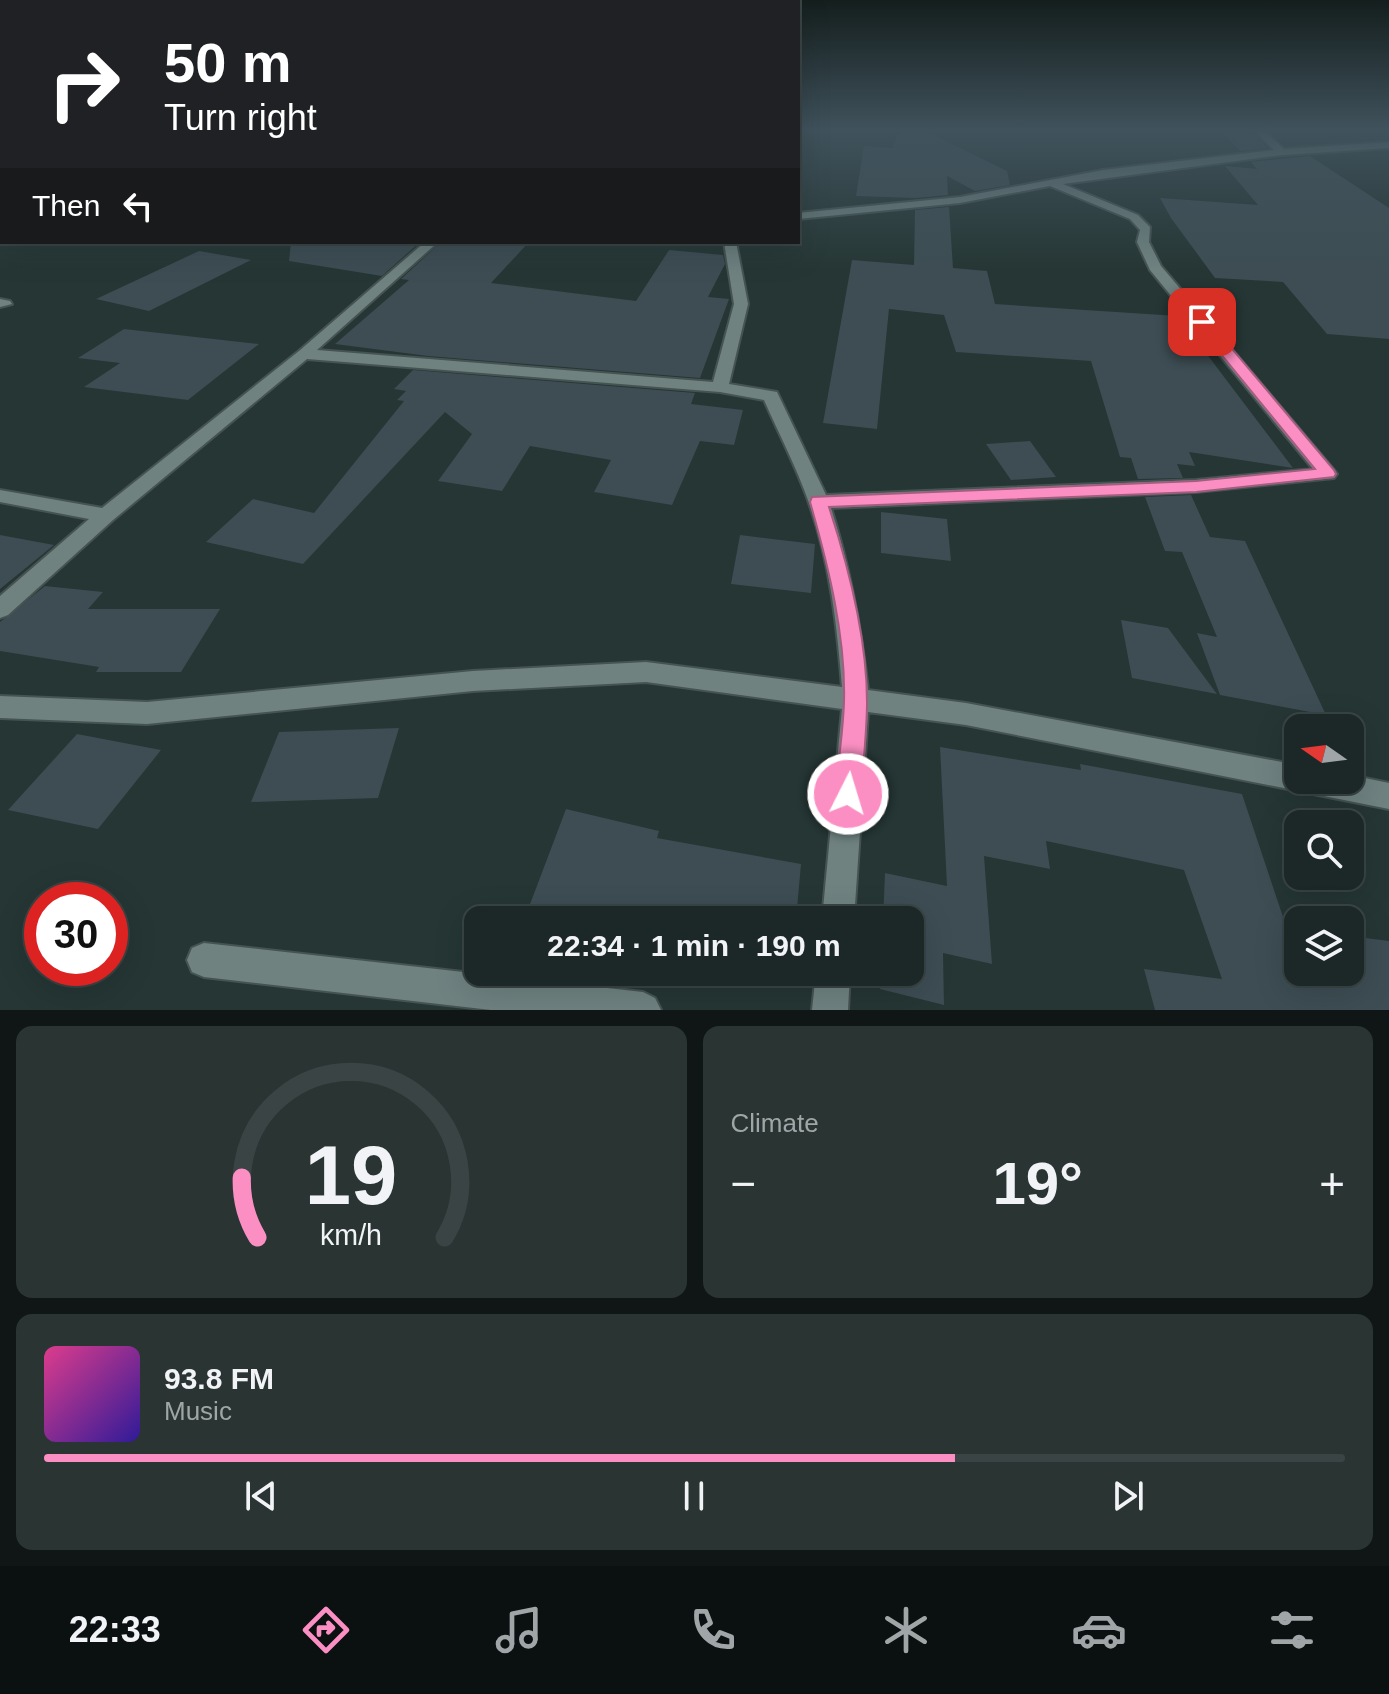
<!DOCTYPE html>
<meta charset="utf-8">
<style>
:root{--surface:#1c2827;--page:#293433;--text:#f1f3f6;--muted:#a0a6a7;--line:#3a4444;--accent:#fb8fc3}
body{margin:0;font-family:Helvetica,sans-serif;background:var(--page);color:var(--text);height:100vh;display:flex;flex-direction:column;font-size:30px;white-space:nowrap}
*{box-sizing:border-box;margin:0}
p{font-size:26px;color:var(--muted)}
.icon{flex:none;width:44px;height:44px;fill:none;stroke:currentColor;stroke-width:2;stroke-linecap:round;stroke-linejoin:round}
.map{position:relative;height:1010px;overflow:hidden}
.drawer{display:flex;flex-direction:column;gap:16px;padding:16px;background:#0f1615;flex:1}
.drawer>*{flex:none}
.top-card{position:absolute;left:0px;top:0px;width:800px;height:244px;box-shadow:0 8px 32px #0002,0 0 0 2px var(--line);background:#202124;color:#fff;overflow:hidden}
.needle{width:52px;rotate:284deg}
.tools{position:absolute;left:1284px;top:714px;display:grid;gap:16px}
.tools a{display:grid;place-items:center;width:80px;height:80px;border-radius:16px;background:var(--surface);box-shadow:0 8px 32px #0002,0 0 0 2px var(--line);font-size:40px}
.speed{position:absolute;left:24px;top:882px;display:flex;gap:16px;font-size:40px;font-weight:700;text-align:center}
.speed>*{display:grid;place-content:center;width:104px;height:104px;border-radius:50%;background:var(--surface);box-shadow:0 8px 32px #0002,0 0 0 2px var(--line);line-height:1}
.speed .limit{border:12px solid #d22;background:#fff;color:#111}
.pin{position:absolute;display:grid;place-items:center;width:68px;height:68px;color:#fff;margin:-34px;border-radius:16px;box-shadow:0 4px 12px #0006}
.me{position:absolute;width:88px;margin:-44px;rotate:5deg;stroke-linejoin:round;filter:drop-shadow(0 0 6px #0008)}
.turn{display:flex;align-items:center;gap:28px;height:168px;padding:0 32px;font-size:36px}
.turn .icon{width:104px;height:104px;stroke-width:2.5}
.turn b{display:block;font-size:56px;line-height:68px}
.then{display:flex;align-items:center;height:76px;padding:0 32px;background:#0003;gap:16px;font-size:30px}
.big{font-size:60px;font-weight:600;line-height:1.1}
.drawer .card{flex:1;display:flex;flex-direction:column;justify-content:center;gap:12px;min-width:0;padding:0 28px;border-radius:16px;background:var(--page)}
.drawer .dial{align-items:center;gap:0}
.dial svg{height:208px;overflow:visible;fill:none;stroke:var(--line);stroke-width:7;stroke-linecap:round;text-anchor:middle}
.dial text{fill:var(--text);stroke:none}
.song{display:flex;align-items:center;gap:24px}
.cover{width:96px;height:96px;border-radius:12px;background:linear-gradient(135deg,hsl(330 70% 55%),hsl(250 70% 35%))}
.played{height:8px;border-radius:4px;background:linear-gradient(90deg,var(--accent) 70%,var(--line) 70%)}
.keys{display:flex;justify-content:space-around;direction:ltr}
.heat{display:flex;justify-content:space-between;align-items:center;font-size:44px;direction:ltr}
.drawer .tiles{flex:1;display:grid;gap:16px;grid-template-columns:1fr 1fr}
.card:last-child{grid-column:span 2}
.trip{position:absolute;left:464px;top:906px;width:460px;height:80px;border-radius:16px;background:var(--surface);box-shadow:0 8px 32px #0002,0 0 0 2px var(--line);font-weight:600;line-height:80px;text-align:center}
.tab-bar{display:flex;height:128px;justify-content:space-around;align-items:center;background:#0b1010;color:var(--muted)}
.tab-bar .icon{width:56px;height:56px}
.tab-bar .on{color:var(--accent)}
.tab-bar b{font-size:36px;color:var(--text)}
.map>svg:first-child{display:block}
.building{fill:#3d4d53}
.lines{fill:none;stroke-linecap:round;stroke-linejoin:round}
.minor-casing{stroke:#455352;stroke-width:4}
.highway-casing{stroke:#455352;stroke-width:4}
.minor{fill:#6f8280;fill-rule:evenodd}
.highway{fill:#4abc83;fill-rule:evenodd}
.route{fill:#fb8fc3;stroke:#a35d7f;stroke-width:2}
</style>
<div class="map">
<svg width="1389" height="1010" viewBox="0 0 1389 1010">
<rect width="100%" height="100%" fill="#253634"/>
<!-- building -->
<path class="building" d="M901,129H921L1007,171L1010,185L975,191L947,176L948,195L916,198L856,196L864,146L895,148L893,146Z
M1220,129H1250L1268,148L1240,151Z
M1310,156L1389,208V339L1327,334L1283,282L1215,278L1171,218L1160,198L1258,205L1225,166L1257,169L1251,162Z
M949,207L953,268L987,271L995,304L1178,316L1293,468L1189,452L1195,466L1177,464L1183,478L1138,479L1131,458L1120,457L1091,361L956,352L944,315L889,309L877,429L823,423L852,260L914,265L915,210Z
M291,242H420L382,276L289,261Z
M441,242H529L491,283L636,301L669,250L723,255L725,264L708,297L729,299L700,378L428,356L335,344L409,280L401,279Z
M199,251L251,260L149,311L96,299Z
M124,329L259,344L188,400L84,387L120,363L78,358Z
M413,370L695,393L691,404L743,410L734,445L700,441L672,505L594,492L611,460L530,446L502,491L438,481L472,434L445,412L303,564L206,542L253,499L314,513L404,401L397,400L406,391L394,389Z
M1030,441L1056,477L1011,480L986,444Z
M1191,495L1210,537L1245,541L1326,715L1220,695L1197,633L1217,637L1182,552L1165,551L1145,497Z
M881,512L947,519L951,561L881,553Z
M0,535L54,545L0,589Z
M740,535L815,544L811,593L731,584Z
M45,586L103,592L88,609H220L181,672H96L99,667L0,651V622Z
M1121,620L1168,628L1217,694L1132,678Z
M399,728L378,798L251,802L279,732Z
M77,734L161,750L98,829L8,810Z
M940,747L1081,770L1080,764L1242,794L1287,929L1298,930V972H1350V936L1389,941V1010H1155L1144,969L1222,979L1184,870L1046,841L1050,869L984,856L992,964L943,953L944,1005L880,989L881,972H910V920H883L885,873L947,886Z
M566,809L659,831L657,838L801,864L796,920H558L527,912Z"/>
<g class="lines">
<defs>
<path id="minor" d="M1253,129H1262L1284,149L1389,142V148L1282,155L1063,184L1138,215L1150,227L1149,242L1161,266L1334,470L1337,474L1334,478L1196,492L831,508C850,568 861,628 868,690L966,703L1298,765V780H1350V775L1389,783V809L966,725L868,712L854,920H822L842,709L646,682L473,691L147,724L0,718V696L147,702L473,671L646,662L842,687C837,625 830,562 809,503C797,468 779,434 764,400L720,392L307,359L113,520L8,615L0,618V596L89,519L0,502V490L102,508L299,351L425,242H438L317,350L713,382L734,304L724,242H736L748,304L729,384L777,392L826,495L1196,480L1313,469L1150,270L1137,242L1140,230L1130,219L1050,186L960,203L798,219V213L960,197L1103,170L1274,150Z
M0,171H2V177H0Z
M0,299L10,301L12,304L0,307Z
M204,943L643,992L655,998L661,1010H491L204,977L192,972L187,960L192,948Z
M816,972H850L848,1010H812Z"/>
<path id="highway" d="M0,198H2V206H0Z"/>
</defs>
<!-- minor casing -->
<use href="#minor" class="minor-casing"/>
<!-- highway casing -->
<use href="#highway" class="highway-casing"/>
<!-- minor -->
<use href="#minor" class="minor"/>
<!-- highway -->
<use href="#highway" class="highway"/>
</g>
<!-- sky -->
<linearGradient id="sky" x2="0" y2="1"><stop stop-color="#141e1d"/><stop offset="0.48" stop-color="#40525c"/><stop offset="1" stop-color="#40525c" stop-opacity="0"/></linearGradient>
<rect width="1389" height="271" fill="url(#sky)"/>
<!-- route -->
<path class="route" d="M1197,319H1207L1334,470L1336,474L1334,477L1196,492L829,507C849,568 867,637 867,702C867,732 863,764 861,794L857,803L848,807L839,803L835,794C838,764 843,733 844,702C846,636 828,565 810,502L812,497L1196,481L1315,469L1197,325Z"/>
</svg>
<div class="tools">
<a><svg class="needle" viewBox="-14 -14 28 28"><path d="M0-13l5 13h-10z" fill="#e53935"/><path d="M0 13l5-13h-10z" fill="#a0a6a7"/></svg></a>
<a><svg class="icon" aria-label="search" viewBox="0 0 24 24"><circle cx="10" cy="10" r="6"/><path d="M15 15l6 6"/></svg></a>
<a><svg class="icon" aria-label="layers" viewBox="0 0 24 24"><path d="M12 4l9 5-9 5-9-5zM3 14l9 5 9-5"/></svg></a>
</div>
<div class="speed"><div class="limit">30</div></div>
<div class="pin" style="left:1202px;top:322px;background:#d93025"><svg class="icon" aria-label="arrive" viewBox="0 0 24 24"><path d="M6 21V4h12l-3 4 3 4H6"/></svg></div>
<svg class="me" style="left:848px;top:794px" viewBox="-20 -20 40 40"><circle r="17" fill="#fb8fc3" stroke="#fff" stroke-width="3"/><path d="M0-11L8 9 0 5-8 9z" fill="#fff"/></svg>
<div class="trip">22:34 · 1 min · 190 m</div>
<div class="top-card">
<div class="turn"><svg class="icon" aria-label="right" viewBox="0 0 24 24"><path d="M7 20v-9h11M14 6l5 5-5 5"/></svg><div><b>50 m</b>Turn right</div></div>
<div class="then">Then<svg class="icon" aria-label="left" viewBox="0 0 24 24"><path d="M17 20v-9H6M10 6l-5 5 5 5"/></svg></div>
</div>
</div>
<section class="drawer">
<div class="tiles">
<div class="card dial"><svg viewBox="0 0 100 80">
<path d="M14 69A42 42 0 1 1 86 69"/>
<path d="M14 69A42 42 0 0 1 8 46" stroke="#fb8fc3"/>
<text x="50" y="56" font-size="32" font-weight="700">19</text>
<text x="50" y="72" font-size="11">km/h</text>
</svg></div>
<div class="card"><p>Climate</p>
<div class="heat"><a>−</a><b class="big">19°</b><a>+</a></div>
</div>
<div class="card">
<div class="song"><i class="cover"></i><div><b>93.8 FM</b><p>Music</p></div></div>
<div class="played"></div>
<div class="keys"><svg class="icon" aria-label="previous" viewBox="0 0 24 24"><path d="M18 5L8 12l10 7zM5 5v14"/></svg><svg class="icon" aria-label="pause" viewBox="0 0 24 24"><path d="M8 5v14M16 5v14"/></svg><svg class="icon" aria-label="next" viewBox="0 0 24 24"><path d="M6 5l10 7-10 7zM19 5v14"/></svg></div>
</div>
</div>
</section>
<nav class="tab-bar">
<b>22:33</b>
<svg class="icon on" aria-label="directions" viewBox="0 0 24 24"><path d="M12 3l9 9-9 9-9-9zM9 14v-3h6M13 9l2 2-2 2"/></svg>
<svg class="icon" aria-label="music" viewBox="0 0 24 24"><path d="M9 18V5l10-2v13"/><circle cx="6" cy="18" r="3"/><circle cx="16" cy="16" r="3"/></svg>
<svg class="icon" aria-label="phone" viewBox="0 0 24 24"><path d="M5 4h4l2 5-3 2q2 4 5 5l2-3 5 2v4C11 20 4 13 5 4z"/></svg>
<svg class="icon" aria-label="climate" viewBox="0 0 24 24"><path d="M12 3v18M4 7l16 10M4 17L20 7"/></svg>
<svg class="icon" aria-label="car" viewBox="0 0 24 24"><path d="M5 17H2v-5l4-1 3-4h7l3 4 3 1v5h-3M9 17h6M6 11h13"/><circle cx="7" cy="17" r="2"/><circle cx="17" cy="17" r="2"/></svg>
<svg class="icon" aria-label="filters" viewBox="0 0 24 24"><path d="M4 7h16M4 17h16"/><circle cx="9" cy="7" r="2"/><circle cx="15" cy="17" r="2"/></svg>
</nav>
